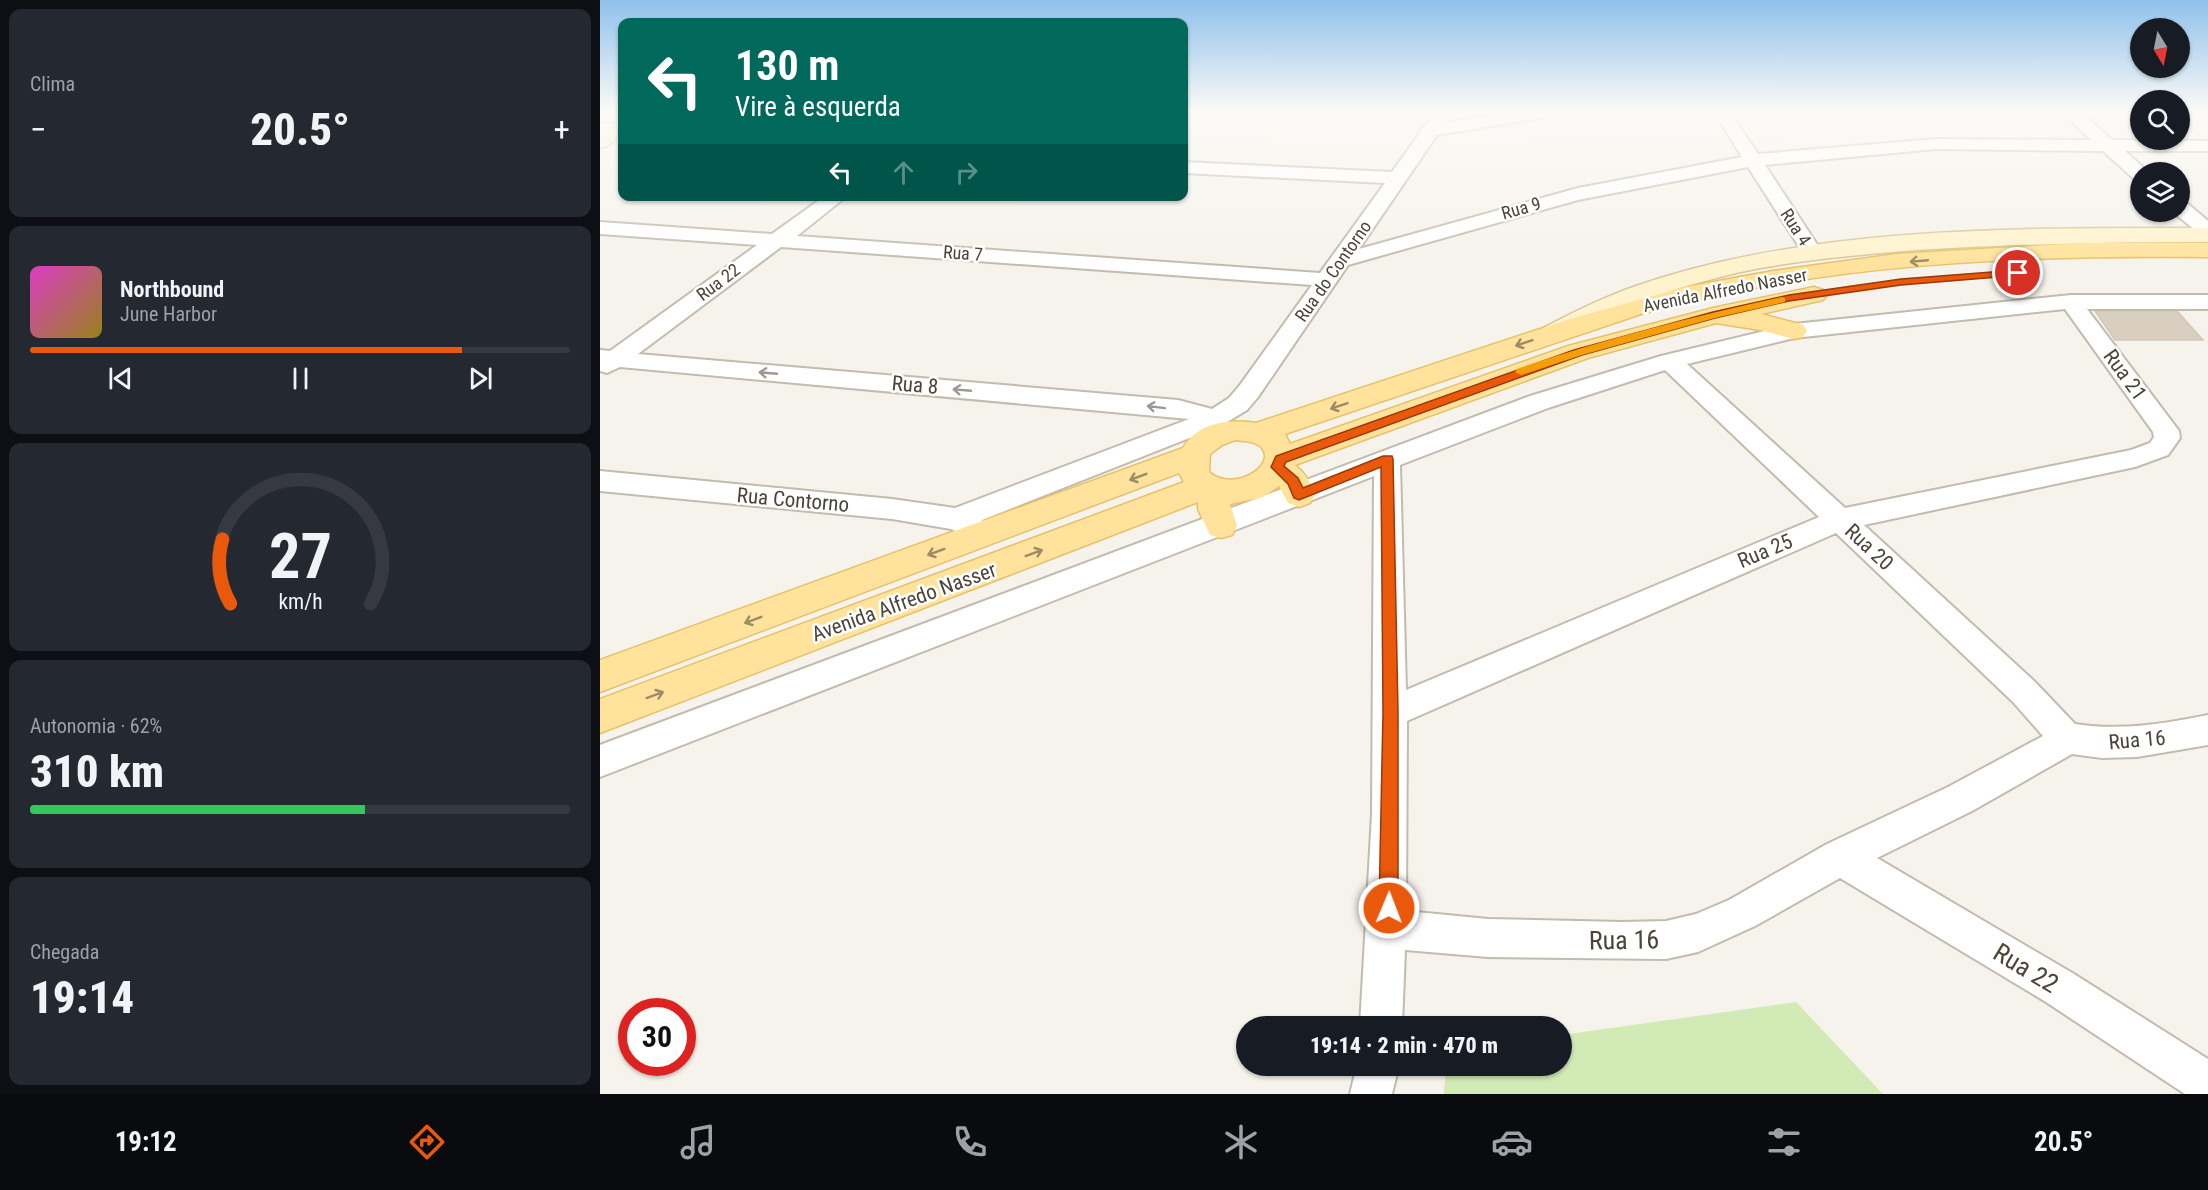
<!DOCTYPE html>
<html lang="pt">
<meta charset="utf-8">
<style>
:root{--surface:#171b24;--page:#242831;--text:#f1f3f6;--muted:#9ea1a6;--line:#363941;--accent:#ea580c}
body{margin:0;font-family:"Roboto Condensed",sans-serif;background:var(--page);color:var(--text);height:100vh;display:flex;flex-direction:column;font-size:22px;white-space:nowrap}
*{box-sizing:border-box;margin:0}
p{font-size:20px;color:var(--muted)}
.icon{flex:none;width:33px;height:33px;fill:none;stroke:currentColor;stroke-width:2;stroke-linecap:round;stroke-linejoin:round}
.map{position:relative;flex:1;overflow:hidden}
.drawer{display:flex;flex-direction:column;gap:9px;padding:9px;background:#0d0f14;width:600px}
.drawer>*{flex:none}
.hud{position:absolute;left:18px;top:18px;width:570px;height:183px;border-radius:12px;box-shadow:0 2px 4px #0004;background:#00695c;color:#fff;overflow:hidden}
.needle{width:39px;rotate:170deg}
.tools{position:absolute;left:1530px;top:18px;display:grid;gap:12px}
.tools a{display:grid;place-items:center;width:60px;height:60px;border-radius:50%;background:var(--surface);box-shadow:0 2px 4px #0004;font-size:30px}
.speed{position:absolute;left:18px;top:998px;display:flex;gap:12px;font-size:30px;font-weight:700;text-align:center}
.speed>*{display:grid;place-content:center;width:78px;height:78px;border-radius:50%;background:var(--surface);box-shadow:0 2px 4px #0004;line-height:1}
.speed .limit{border:9px solid #d22;background:#fff;color:#111}
.pin{position:absolute;display:grid;place-items:center;width:51px;height:51px;color:#fff;margin:-26px;border:3px solid #fff;border-radius:50%;box-shadow:0 2px 6px #0007}
.me{position:absolute;width:66px;margin:-33px;rotate:1deg;stroke-linejoin:round;filter:drop-shadow(0 0 4px #0008)}
.turn{display:flex;align-items:center;gap:21px;height:126px;padding:0 18px;font-size:27px}
.turn .icon{width:78px;height:78px;stroke-width:2.5}
.turn b{display:block;font-size:42px;line-height:51px}
.lanes{display:flex;align-items:center;height:57px;padding:0 18px;background:#0003;justify-content:center;gap:30px;direction:ltr}
.lanes .off{opacity:.35}
.big{font-size:45px;font-weight:800;line-height:1.1}
.drawer .card{flex:1;display:flex;flex-direction:column;justify-content:center;gap:9px;min-width:0;padding:0 21px;border-radius:12px;background:var(--page)}
.drawer .dial{align-items:center;gap:0}
.dial svg{height:156px;overflow:visible;fill:none;stroke:var(--line);stroke-width:7;stroke-linecap:round;text-anchor:middle}
.dial text{fill:var(--text);stroke:none}
.song{display:flex;align-items:center;gap:18px}
.cover{width:72px;height:72px;border-radius:9px;background:linear-gradient(135deg,hsl(310 70% 55%),hsl(50 70% 35%))}
.played{height:6px;border-radius:3px;background:linear-gradient(90deg,var(--accent) 80%,var(--line) 80%)}
.keys{display:flex;justify-content:space-around;direction:ltr}
.heat{display:flex;justify-content:space-between;align-items:center;font-size:33px;direction:ltr}
.charge{height:9px;border-radius:4px;background:linear-gradient(90deg,#34c759 62%,var(--line) 0)}
.trip{position:absolute;left:636px;top:1016px;width:336px;height:60px;border-radius:30px;background:var(--surface);box-shadow:0 2px 4px #0004;font-weight:800;line-height:60px;text-align:center}
.tabs{display:flex;height:96px;justify-content:space-around;align-items:center;background:#090b0e;color:var(--muted)}
.tabs .icon{width:42px;height:42px}
.tabs .current{color:var(--accent)}
.tabs b{font-size:27px;color:var(--text)}
main{display:flex;flex:1;min-height:0}
.map>svg:first-child{display:block}
.green{fill:#d2eab5}
.building{fill:#d8cfc1;stroke:#d3c7b4;stroke-width:1.5}
.lines{fill:none;stroke-linecap:round;stroke-linejoin:round}
.street-casing{stroke:#c2bbae;stroke-width:4}
.secondary-casing{stroke:#d6c79b;stroke-width:3}
.primary-casing{stroke:#e6c16a;stroke-width:3}
.street{fill:#fff;fill-rule:evenodd}
.secondary{fill:#fff3cd;fill-rule:evenodd}
.primary{fill:#ffe39c;fill-rule:evenodd}
.oneway{stroke:#9c8c66}
.oneway2{stroke:#9c9892}
.route{fill:#ea580c;stroke:#983908;stroke-width:1.5}
.slow{fill:#f59e0b}
.labels{text-anchor:middle;dominant-baseline:central;stroke-width:5;stroke-linejoin:round;paint-order:stroke}
.far-street-label{font-size:18px;fill:#4b4439;stroke:#fff}
.street-label{font-size:21px;fill:#4b4439;stroke:#fff}
.near-street-label{font-size:26px;fill:#4b4439;stroke:#fff}
</style>
<main>
<section class="drawer">
<div class="card"><p>Clima</p>
<div class="heat"><a>−</a><b class="big">20.5°</b><a>+</a></div>
</div>
<div class="card">
<div class="song"><i class="cover"></i><div><b>Northbound</b><p>June Harbor</p></div></div>
<div class="played"></div>
<div class="keys"><svg class="icon" aria-label="previous" viewBox="0 0 24 24"><path d="M18 5L8 12l10 7zM5 5v14"/></svg><svg class="icon" aria-label="pause" viewBox="0 0 24 24"><path d="M8 5v14M16 5v14"/></svg><svg class="icon" aria-label="next" viewBox="0 0 24 24"><path d="M6 5l10 7-10 7zM19 5v14"/></svg></div>
</div>
<div class="card dial"><svg viewBox="0 0 100 80">
<path d="M14 69A42 42 0 1 1 86 69"/>
<path d="M14 69A42 42 0 0 1 10 36" stroke="#ea580c"/>
<text x="50" y="56" font-size="32" font-weight="700">27</text>
<text x="50" y="72" font-size="11">km/h</text>
</svg></div>
<div class="card"><p>Autonomia · 62%</p><b class="big">310 km</b><div class="charge"></div></div>
<div class="card"><p>Chegada</p><b class="big">19:14</b></div>
</section>
<div class="map">
<svg width="1608" height="1094" viewBox="0 0 1608 1094">
<rect width="100%" height="100%" fill="#f6f3ec"/>
<!-- green -->
<path class="green" d="M1196,1002L1283,1094H844L846,1065H962V1035Z"/>
<!-- building -->
<path class="building" d="M1495,311H1577L1603,340H1515Z"/>
<g class="lines">
<defs>
<path id="street" d="M836,112H852L845,123L916,112H954L951,116L837,135L759,249L978,188L1142,157L1114,112H1130L1158,154L1336,139L1491,140L1462,112H1480L1512,140L1608,141V151H1525L1548,172H1540V180L1533,178L1503,151L1336,149L1165,165L1222,252L1219,256L1212,258L1205,256L1148,167L978,200L748,265L658,397L647,410L627,422L630,426L626,432L617,435L607,431L382,520L386,527L382,535L372,538L351,529L292,519L0,491V471L292,499L355,508L589,419L20,367L7,373L0,371V350L10,351L157,245L0,234V222L172,234L225,196H247L197,236L720,273L785,183L584,173V162L792,172L820,133L822,127L825,126ZM181,247L712,285L640,385L629,398L612,409L578,400L38,354Z
M0,123L22,125V135L0,133Z
M1580,201L1587,203L1608,221V237L1601,235L1573,212H1580Z
M1471,295H1608V309H1487L1579,431L1580,438L1568,455L1535,467L1264,525L1435,682L1475,724C1520,731 1564,724 1608,715V745L1537,757L1502,758L1472,754L1372,811L1277,858L1474,974L1608,1059V1094H1585L1446,1002L1240,878L1155,926L1098,952L1066,959L888,957L805,950L802,1026H760L772,814L774,476L0,777V745L930,396L1061,356L1194,324ZM1465,309L1553,432L1554,437L1550,443L1531,450L1245,508L1087,364L1194,338ZM1065,370L1219,517L806,690L800,465L948,408ZM1236,533L1413,702L1443,736L1348,787L1227,844L1129,900L1096,914L1066,921L1022,922L888,919L806,911L807,721Z
M757,1065H799L792,1094H750Z"/>
<path id="secondary" d="M22,120V135L7,146L0,148V132L15,122Z
M1608,228V242C1511,242 1414,244 1317,250C1256,255 1195,260 1136,273C1086,285 1036,300 991,324C976,332 962,343 945,339L941,333L945,327C974,312 1004,297 1036,286C1211,225 1424,228 1608,228Z"/>
<path id="primary" d="M1484,243H1608V257C1419,255 1224,263 1041,314L685,434L690,444L968,346L1113,308L1214,287L1223,290L1227,295L1223,300L1161,314L1203,325L1207,331L1203,337L1194,339L1160,330L1116,323L988,358L695,465C706,474 710,482 715,495L710,503L699,507L688,503L679,486L663,497L630,504L637,526L632,535L621,538L610,535L598,509V502L0,733V699L584,482L579,473L0,692V660L583,448C598,422 629,419 656,423L970,319L1085,287L1173,271L1297,254ZM635,440C643,441 656,441 662,448C677,466 633,493 609,472L610,454L622,445Z"/>
</defs>
<!-- street casing -->
<use href="#street" class="street-casing"/>
<!-- secondary casing -->
<use href="#secondary" class="secondary-casing"/>
<!-- primary casing -->
<use href="#primary" class="primary-casing"/>
<!-- street -->
<use href="#street" class="street"/>
<!-- secondary -->
<use href="#secondary" class="secondary"/>
<!-- primary -->
<use href="#primary" class="primary"/>
</g>
<!-- one-way arrows -->
<defs><path id="oneway-shaft" d="M-6 0H5M1.5-3L5.5 0L1.5 3" fill="none" stroke-width="1.6" stroke-linecap="round" stroke-linejoin="round" transform="scale(1.5)"/></defs>
<g class="oneway">
<use href="#oneway-shaft" transform="translate(1319 261) rotate(175)"/>
<use href="#oneway-shaft" transform="translate(924 343) rotate(161)"/>
<use href="#oneway-shaft" transform="translate(739 406) rotate(161)"/>
<use href="#oneway-shaft" transform="translate(538 477) rotate(159)"/>
<use href="#oneway-shaft" transform="translate(336 552) rotate(159)"/>
<use href="#oneway-shaft" transform="translate(434 553) rotate(-20)"/>
<use href="#oneway-shaft" transform="translate(153 620) rotate(159)"/>
<use href="#oneway-shaft" transform="translate(55 695) rotate(-20)"/>
</g>
<g class="oneway2">
<use href="#oneway-shaft" transform="translate(168 373) rotate(-175)"/>
<use href="#oneway-shaft" transform="translate(362 390) rotate(-175)"/>
<use href="#oneway-shaft" transform="translate(556 407) rotate(-173)"/>
</g>
<!-- sky -->
<linearGradient id="sky" x2="0" y2="1"><stop stop-color="#8fc1ec"/><stop offset="0.42" stop-color="#fbfaf6"/><stop offset="1" stop-color="#fbfaf6" stop-opacity="0"/></linearGradient>
<rect width="1608" height="265" fill="url(#sky)"/>
<!-- route -->
<path class="route" d="M1418,270L1422,271V275L1301,285L1189,301L1115,318L982,355L686,462L684,466L698,478L703,488L783,456H792L793,459L798,712V908L795,914L789,917L782,914L779,908L783,712L781,467L699,500L694,498L688,484L671,467L676,456L974,350L1113,312L1189,295L1301,279Z"/>
<!-- slow -->
<path class="slow" d="M1182,297L1185,298V302L1115,318L982,355L921,375L915,372L917,369C1004,339 1092,317 1182,297Z"/>
<g class="labels">
<!-- far-street labels -->
<g class="far-street-label">
<text transform="translate(921 208) rotate(-16)">Rua 9</text>
<text transform="translate(1196 227) rotate(57)">Rua 4</text>
<text transform="translate(363 253) rotate(4)">Rua 7</text>
<text transform="translate(733 271) rotate(-55)">Rua do Contorno</text>
<text transform="translate(118 282) rotate(-37)">Rua 22</text>
<text transform="translate(1125 290) rotate(-11)">Avenida Alfredo Nasser</text>
</g>
<!-- street labels -->
<g class="street-label">
<text transform="translate(1525 375) rotate(54)">Rua 21</text>
<text transform="translate(315 385) rotate(5)">Rua 8</text>
<text transform="translate(193 500) rotate(5)">Rua Contorno</text>
<text transform="translate(1269 547) rotate(43)">Rua 20</text>
<text transform="translate(1165 551) rotate(-23)">Rua 25</text>
<text transform="translate(304 602) rotate(-20)">Avenida Alfredo Nasser</text>
<text transform="translate(1537 740) rotate(-5)">Rua 16</text>
</g>
<!-- near-street labels -->
<g class="near-street-label">
<text transform="translate(1024 940) rotate(-1)">Rua 16</text>
<text transform="translate(1426 968) rotate(31)">Rua 22</text>
</g>
</g>
</svg>
<div class="tools">
<a><svg class="needle" viewBox="-14 -14 28 28"><path d="M0-13l5 13h-10z" fill="#e53935"/><path d="M0 13l5-13h-10z" fill="#9ea1a6"/></svg></a>
<a><svg class="icon" aria-label="search" viewBox="0 0 24 24"><circle cx="10" cy="10" r="6"/><path d="M15 15l6 6"/></svg></a>
<a><svg class="icon" aria-label="layers" viewBox="0 0 24 24"><path d="M12 4l9 5-9 5-9-5zM3 14l9 5 9-5"/></svg></a>
</div>
<div class="speed"><div class="limit">30</div></div>
<div class="pin" style="left:1418px;top:273px;background:#d93025"><svg class="icon" aria-label="arrive" viewBox="0 0 24 24"><path d="M6 21V4h12l-3 4 3 4H6"/></svg></div>
<svg class="me" style="left:789px;top:908px" viewBox="-20 -20 40 40"><circle r="17" fill="#ea580c" stroke="#fff" stroke-width="3"/><path d="M0-11L8 9 0 5-8 9z" fill="#fff"/></svg>
<div class="trip">19:14 · 2 min · 470 m</div>
<div class="hud">
<div class="turn"><svg class="icon" aria-label="left" viewBox="0 0 24 24"><path d="M17 20v-9H6M10 6l-5 5 5 5"/></svg><div><b>130 m</b>Vire à esquerda</div></div>
<div class="lanes"><svg class="icon" aria-label="left" viewBox="0 0 24 24"><path d="M17 20v-9H6M10 6l-5 5 5 5"/></svg><svg class="icon off" aria-label="ahead" viewBox="0 0 24 24"><path d="M12 20V5M6 11l6-6 6 6"/></svg><svg class="icon off" aria-label="right" viewBox="0 0 24 24"><path d="M7 20v-9h11M14 6l5 5-5 5"/></svg></div>
</div>
</div>
</main>
<nav class="tabs">
<b>19:12</b>
<svg class="icon current" aria-label="directions" viewBox="0 0 24 24"><path d="M12 3l9 9-9 9-9-9zM9 14v-3h6M13 9l2 2-2 2"/></svg>
<svg class="icon" aria-label="music" viewBox="0 0 24 24"><path d="M9 18V5l10-2v13"/><circle cx="6" cy="18" r="3"/><circle cx="16" cy="16" r="3"/></svg>
<svg class="icon" aria-label="phone" viewBox="0 0 24 24"><path d="M5 4h4l2 5-3 2q2 4 5 5l2-3 5 2v4C11 20 4 13 5 4z"/></svg>
<svg class="icon" aria-label="climate" viewBox="0 0 24 24"><path d="M12 3v18M4 7l16 10M4 17L20 7"/></svg>
<svg class="icon" aria-label="car" viewBox="0 0 24 24"><path d="M5 17H2v-5l4-1 3-4h7l3 4 3 1v5h-3M9 17h6M6 11h13"/><circle cx="7" cy="17" r="2"/><circle cx="17" cy="17" r="2"/></svg>
<svg class="icon" aria-label="filters" viewBox="0 0 24 24"><path d="M4 7h16M4 17h16"/><circle cx="9" cy="7" r="2"/><circle cx="15" cy="17" r="2"/></svg>
<b>20.5°</b>
</nav>
